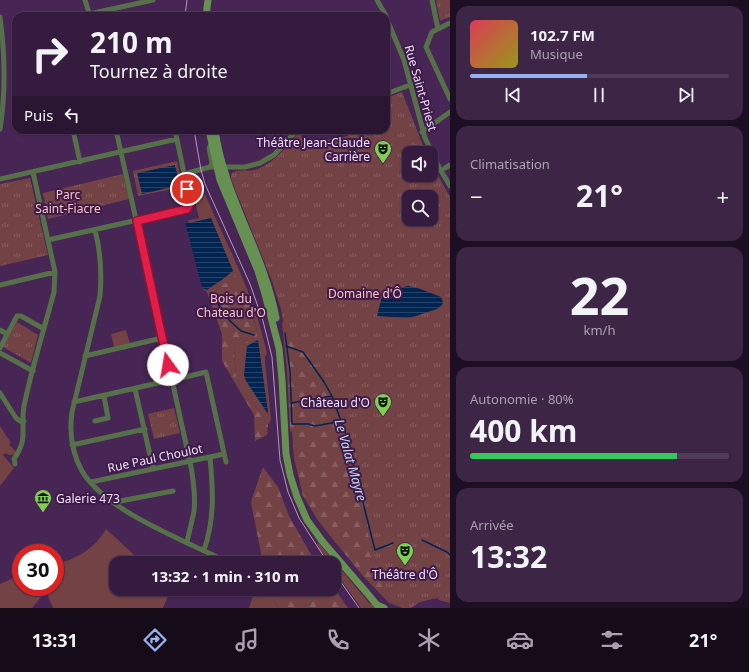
<!DOCTYPE html>
<html lang="fr">
<meta charset="utf-8">
<style>
:root{--surface:#351c3f;--page:#3d2546;--text:#f1f3f6;--muted:#aaa1b0;--line:#4f3a59;--accent:#95b2f1}
body{margin:0;font-family:"Noto Sans",sans-serif;background:var(--page);color:var(--text);height:100vh;display:flex;flex-direction:column;font-size:15px;white-space:nowrap}
*{box-sizing:border-box;margin:0}
p{font-size:13px;color:var(--muted)}
.icon{flex:none;width:22px;height:22px;fill:none;stroke:currentColor;stroke-width:2;stroke-linecap:round;stroke-linejoin:round}
.map{position:relative;flex:1;overflow:hidden}
.panel{display:flex;flex-direction:column;gap:6px;padding:6px;background:#1d0f23;width:299px}
.panel>*{flex:none}
.banner{position:absolute;left:12px;top:12px;width:378px;height:122px;border-radius:12px;box-shadow:0 1px 3px #0004,0 0 0 1px var(--line);background:#351c3f;color:var(--text);overflow:hidden}
.tools{position:absolute;left:402px;top:146px;display:grid;gap:8px}
.tools a{display:grid;place-items:center;width:36px;height:36px;border-radius:8px;background:var(--surface);box-shadow:0 1px 3px #0004,0 0 0 1px var(--line);font-size:20px}
.speed{position:absolute;left:12px;top:544px;display:flex;gap:8px;font-size:20px;font-weight:700;text-align:center}
.speed>*{display:grid;place-content:center;width:52px;height:52px;border-radius:50%;background:var(--surface);box-shadow:0 1px 3px #0004,0 0 0 1px var(--line);line-height:1}
.speed .limit{border:6px solid #d22;background:#fff;color:#111}
.pin{position:absolute;display:grid;place-items:center;width:34px;height:34px;color:#fff;margin:-17px;border:2px solid #fff;border-radius:50%;box-shadow:0 1px 4px #0007}
.me{position:absolute;width:44px;margin:-22px;rotate:347deg;stroke-linejoin:round;filter:drop-shadow(0 0 3px #0008)}
.turn{display:flex;align-items:center;gap:14px;height:84px;padding:0 12px;font-size:18px}
.turn .icon{width:52px;height:52px;stroke-width:2.5}
.turn b{display:block;font-size:28px;line-height:34px}
.then{display:flex;align-items:center;height:38px;padding:0 12px;background:#0003;gap:8px;font-size:15px}
.big{font-size:30px;font-weight:700;line-height:1.1}
.panel .card{flex:1;display:flex;flex-direction:column;justify-content:center;gap:6px;min-width:0;padding:0 14px;border-radius:12px;background:var(--page)}
.panel .dial{align-items:center;gap:0}
.dial b{font-size:52px;line-height:1}
.song{display:flex;align-items:center;gap:12px}
.cover{width:48px;height:48px;border-radius:6px;background:linear-gradient(135deg,hsl(350 70% 55%),hsl(60 70% 35%))}
.played{height:4px;border-radius:2px;background:linear-gradient(90deg,var(--accent) 45%,var(--line) 45%)}
.keys{display:flex;justify-content:space-around;direction:ltr}
.heat{display:flex;justify-content:space-between;align-items:center;font-size:22px;direction:ltr}
.charge{height:6px;border-radius:3px;background:linear-gradient(90deg,#34c759 80%,var(--line) 0)}
.trip{position:absolute;left:109px;top:556px;width:232px;height:40px;border-radius:12px;background:var(--surface);box-shadow:0 1px 3px #0004,0 0 0 1px var(--line);font-weight:700;line-height:40px;text-align:center}
.menu{display:flex;height:64px;justify-content:space-around;align-items:center;background:#150b19;color:var(--muted)}
.menu .icon{width:28px;height:28px}
.menu .current{color:var(--accent)}
.menu b{font-size:18px;color:var(--text)}
main{display:flex;flex:1;min-height:0}
.map>svg:first-child{display:block}
.green{fill:#734245}
.forest{fill:url(#forest-firs)}
.park{fill:url(#park-tufts);fill-rule:evenodd}
.water{fill:url(#water-rules)}
.lines{fill:none;stroke-linecap:round;stroke-linejoin:round}
.stream{stroke:#012450;stroke-width:1.5}
.street{stroke:#56714a;stroke-width:5}
.secondary{stroke:#679152;stroke-width:7}
.tram{stroke:#b298bc;stroke-width:1}
.route-casing{stroke:#92132f;stroke-width:10}
.route{stroke:#e11d48;stroke-width:7}
.labels{text-anchor:middle;dominant-baseline:central;stroke-width:4;stroke-linejoin:round;paint-order:stroke}
.street-label{font-size:12px;fill:#f3defb;stroke:#3d1b49}
.poi-label{font-size:12px;fill:#f3defb;stroke:#3d1b49;text-anchor:end}
.park-label{font-size:12px;fill:#fec0c2;stroke:#3d1b49}
.water-label{font-size:13px;font-style:italic;fill:#c0d6f4;stroke:#3d1b49}
</style>
<main>
<div class="map">
<svg width="450" height="608" viewBox="0 0 450 608">
<defs>
<pattern id="forest-firs" width="22" height="20" patternUnits="userSpaceOnUse"><rect width="22" height="20" fill="#734245"/><path d="M5 1l3.5 6h-7zM16 11l3.5 6h-7z" fill="#875d61"/></pattern>
<pattern id="park-tufts" width="24" height="20" patternUnits="userSpaceOnUse"><rect width="24" height="20" fill="#734245"/><path d="M3 7l-1-3M5 7V3M7 7l1-3M15 17l-1-3M17 17v-4M19 17l1-3" fill="none" stroke="#875d61"/></pattern>
<pattern id="water-rules" width="6" height="5" patternUnits="userSpaceOnUse"><rect width="6" height="5" fill="#012450"/><path d="M0 2.5h6" fill="none" stroke="#26436a"/></pattern>
</defs>
<rect width="100%" height="100%" fill="#472554"/>
<!-- green -->
<path class="green" d="M201,185C225,242 254,292 267,354L265,356V361L271,419L268,425L256,406L248,399L236,378L234,349L257,331L250,302L225,284L216,290L209,298L207,292L202,288L186,221L199,218L192,189Z
M126,330L130,344L114,347L111,334Z
M0,426L11,443L9,445L17,452L13,455H9L5,453L3,455L14,468L0,486Z
M106,529L143,563H116V589H171L163,608H53L47,594L42,596L32,608H0V584L18,576L21,577V587H55V565C77,558 94,550 106,529Z
M318,542L370,604H372L375,608H361L334,570V563H329L317,545Z
M255,589H267L270,596L279,608H249Z"/>
<!-- forest -->
<path class="forest" d="M235,276L246,289L257,331V338L234,349L236,378L248,399L256,406L268,425L267,435L255,441L254,415L222,361V334L209,298L216,290Z
M282,322L321,375L327,377L347,439L355,485L376,563L389,602L398,607L389,603L362,575L319,522L303,496L294,458L292,432L290,431L287,371Z
M263,467L278,487L289,516L316,563H263L251,503L253,495Z
M334,588L348,608H279L270,596L267,589Z"/>
<!-- park -->
<path class="park" d="M436,0H450V17L440,21Z
M402,92L426,153H409V175H431V163L450,197V603L439,600L437,598L420,602L411,608H402L389,602L385,597L355,485L347,439L342,424L326,384L284,328L281,309L272,281L231,179V174C237,168 247,172 255,170C275,163 287,146 300,131L303,141L309,140L310,143L348,136L347,130H386V98ZM409,197H431V219H409Z
M177,161L183,187L138,196L133,171Z
M123,174L129,199L48,219L43,193Z
M30,178L48,255L0,266V184Z
M17,322L38,335L31,363L3,347Z
M174,408L180,433L154,439L148,414Z"/>
<!-- water -->
<path class="water" d="M175,165L180,185L142,194L137,173Z
M211,218L233,271L223,279L207,290L202,288L185,222L188,221L189,223Z
M408,286L418,288L441,297L443,302L442,305L437,309L416,316L407,318L377,316L383,292Z
M258,340L268,412V414L246,381L244,375L247,346Z"/>
<g class="lines">
<!-- stream -->
<path class="stream" d="M120,12L121,16
M213,297L230,321L241,331L254,335
M285,333L290,371L292,424H308L315,426L342,421
M286,346L303,352L324,382L332,396L346,435L375,550L393,543
M291,403L332,396
M422,540L447,552L450,555"/>
<!-- street -->
<path class="street" d="M85,0L90,16
M377,0L386,16
M432,0L438,29
M89,14L153,0
M0,17C5,54 6,91 0,129
M386,17L404,60L425,138L440,169L450,186
M450,23L432,32L426,47L450,99
M386,94L410,85
M73,130L80,162
M116,130L171,377
M422,132L450,112
M210,167L212,163L209,148L211,144
M445,168L450,165
M184,174L210,167H245L260,163L274,155L297,130
M0,179L177,139
M95,230C101,253 102,272 100,296L72,412C69,433 72,453 82,471C104,509 178,538 217,557
M48,240L187,209L189,207L190,202L175,130
M0,285L55,272
M0,330L7,334
M0,348L17,316H21L44,329
M0,353L33,371
M85,356L162,338
M171,377L177,379L206,372L226,462
M172,380L189,458
M135,389L153,468
M0,393L16,418L20,421H24
M74,402L167,381L171,377
M95,421L108,418L104,396
M72,445L145,429
M15,464L14,459C29,438 20,428 24,406C32,367 44,330 54,292L55,272L33,172
M91,482L224,454
M115,502L173,491
M187,542C189,532 192,522 194,511C196,494 193,477 190,461
M204,550C215,519 213,489 210,457"/>
<!-- secondary -->
<path class="secondary" d="M206,16L208,0
M209,130L220,180L258,271L265,294L279,348L282,380L286,454L290,475L297,497L307,520L323,542L367,593L377,605L384,608
M215,130C224,196 264,253 276,318"/>
<!-- tram -->
<path class="tram" d="M185,16L187,0
M194,130L201,170L205,184L250,284L263,321L272,357L280,460L288,492L299,518L328,563
M334,572L359,608"/>
</g>
<g class="lines">
<defs>
<path id="route" d="M168,365L137,221L187,209L190,204L187,189"/>
</defs>
<!-- route casing -->
<use href="#route" class="route-casing"/>
<!-- route -->
<use href="#route" class="route"/>
</g>
<!-- icons -->
<defs>
<symbol id="theatre-pin" viewBox="-11 -11 22 30"><path d="M0 17L-7.5 6A9.5 9.5 0 1 1 7.5 6Z" fill="#7fd052" stroke="#3d1b49"/><path d="M-5-5.5Q0-4 5-5.5V0Q5 5 0 6Q-5 5-5 0ZM-3.3-2.5H-1v1.5H-3.3ZM1-2.5H3.3v1.5H1ZM-2.8 1Q0 5.5 2.8 1Z" fill="#111"/></symbol>
<symbol id="museum-pin" viewBox="-11 -11 22 30"><path d="M0 17L-7.5 6A9.5 9.5 0 1 1 7.5 6Z" fill="#7fd052" stroke="#3d1b49"/><path d="M0-6L6-3V-2H-6V-3ZM-5-1h2V3h-2ZM-1-1h2V3h-2ZM3-1h2V3H3ZM-6 4H6V6H-6Z" fill="#111"/></symbol>
</defs>
<g fill-rule="evenodd">
<use href="#theatre-pin" x="373" y="139" width="20" height="27"/>
<use href="#theatre-pin" x="373" y="392" width="20" height="27"/>
<use href="#museum-pin" x="33" y="488" width="20" height="27"/>
<use href="#theatre-pin" x="395" y="541" width="20" height="27"/>
</g>
<g class="labels">
<!-- street labels -->
<g class="street-label">
<text transform="translate(421 88) rotate(74)">Rue Saint-Priest</text>
<text transform="translate(155 458) rotate(-12)">Rue Paul Choulot</text>
</g>
<!-- poi labels -->
<g class="poi-label">
<text x="370" y="142">Théâtre Jean-Claude<tspan x="370" dy="14">Carrière</tspan></text>
<text x="370" y="402">Château d'O</text>
<text x="56" y="498" text-anchor="start">Galerie 473</text>
<text x="405" y="574" text-anchor="middle">Théâtre d'Ô</text>
</g>
<!-- park labels -->
<g class="park-label">
<text x="68" y="194">Parc<tspan x="68" dy="14">Saint-Fiacre</tspan></text>
<text x="365" y="293">Domaine d'Ô</text>
<text x="231" y="298">Bois du<tspan x="231" dy="14">Chateau d'O</tspan></text>
</g>
<!-- water labels -->
<g class="water-label">
<text transform="translate(351 460) rotate(74)">Le Valat Mayre</text>
</g>
</g>
</svg>
<div class="tools">
<a><svg class="icon" aria-label="sound" viewBox="0 0 24 24"><path d="M4 9h4l5-4v14l-5-4H4zM17 9q2 3 0 6"/></svg></a>
<a><svg class="icon" aria-label="search" viewBox="0 0 24 24"><circle cx="10" cy="10" r="6"/><path d="M15 15l6 6"/></svg></a>
</div>
<div class="speed"><div class="limit">30</div></div>
<div class="pin" style="left:187px;top:189px;background:#d93025"><svg class="icon" aria-label="arrive" viewBox="0 0 24 24"><path d="M6 21V4h12l-3 4 3 4H6"/></svg></div>
<svg class="me" style="left:168px;top:365px" viewBox="-20 -20 40 40"><circle r="19" fill="#fff"/><path d="M0-13L10 11 0 6-10 11z" fill="#e11d48"/></svg>
<div class="trip">13:32 · 1 min · 310 m</div>
<div class="banner">
<div class="turn"><svg class="icon" aria-label="right" viewBox="0 0 24 24"><path d="M7 20v-9h11M14 6l5 5-5 5"/></svg><div><b>210 m</b>Tournez à droite</div></div>
<div class="then">Puis<svg class="icon" aria-label="left" viewBox="0 0 24 24"><path d="M17 20v-9H6M10 6l-5 5 5 5"/></svg></div>
</div>
</div>
<section class="panel">
<div class="card">
<div class="song"><i class="cover"></i><div><b>102.7 FM</b><p>Musique</p></div></div>
<div class="played"></div>
<div class="keys"><svg class="icon" aria-label="previous" viewBox="0 0 24 24"><path d="M18 5L8 12l10 7zM5 5v14"/></svg><svg class="icon" aria-label="pause" viewBox="0 0 24 24"><path d="M8 5v14M16 5v14"/></svg><svg class="icon" aria-label="next" viewBox="0 0 24 24"><path d="M6 5l10 7-10 7zM19 5v14"/></svg></div>
</div>
<div class="card"><p>Climatisation</p>
<div class="heat"><a>−</a><b class="big">21°</b><a>+</a></div>
</div>
<div class="card dial"><b>22</b><p>km/h</p></div>
<div class="card"><p>Autonomie · 80%</p><b class="big">400 km</b><div class="charge"></div></div>
<div class="card"><p>Arrivée</p><b class="big">13:32</b></div>
</section>
</main>
<nav class="menu">
<b>13:31</b>
<svg class="icon current" aria-label="directions" viewBox="0 0 24 24"><path d="M12 3l9 9-9 9-9-9zM9 14v-3h6M13 9l2 2-2 2"/></svg>
<svg class="icon" aria-label="music" viewBox="0 0 24 24"><path d="M9 18V5l10-2v13"/><circle cx="6" cy="18" r="3"/><circle cx="16" cy="16" r="3"/></svg>
<svg class="icon" aria-label="phone" viewBox="0 0 24 24"><path d="M5 4h4l2 5-3 2q2 4 5 5l2-3 5 2v4C11 20 4 13 5 4z"/></svg>
<svg class="icon" aria-label="climate" viewBox="0 0 24 24"><path d="M12 3v18M4 7l16 10M4 17L20 7"/></svg>
<svg class="icon" aria-label="car" viewBox="0 0 24 24"><path d="M5 17H2v-5l4-1 3-4h7l3 4 3 1v5h-3M9 17h6M6 11h13"/><circle cx="7" cy="17" r="2"/><circle cx="17" cy="17" r="2"/></svg>
<svg class="icon" aria-label="filters" viewBox="0 0 24 24"><path d="M4 7h16M4 17h16"/><circle cx="9" cy="7" r="2"/><circle cx="15" cy="17" r="2"/></svg>
<b>21°</b>
</nav>
